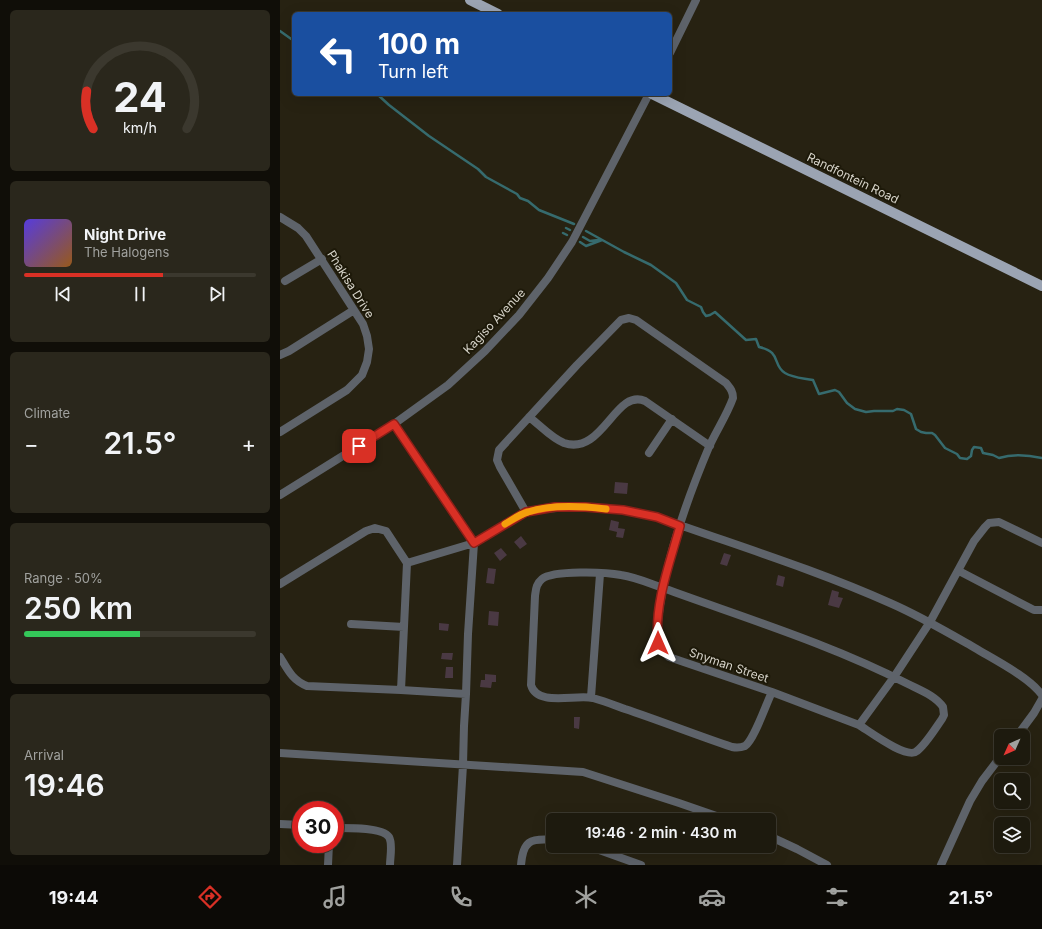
<!DOCTYPE html>
<meta charset="utf-8">
<style>
:root{--surface:#1d1a0e;--page:#2a271c;--text:#f1f3f6;--muted:#a0a19e;--line:#3b382e;--accent:#d93025}
body{margin:0;font-family:Inter,sans-serif;background:var(--page);color:var(--text);height:100vh;display:flex;flex-direction:column;font-size:15px;white-space:nowrap}
*{box-sizing:border-box;margin:0}
p{font-size:13px;color:var(--muted)}
.icon{flex:none;width:22px;height:22px;fill:none;stroke:currentColor;stroke-width:2;stroke-linecap:round;stroke-linejoin:round}
.map{position:relative;flex:1;overflow:hidden}
.drawer{display:flex;flex-direction:column;gap:10px;padding:10px;background:#100e08;width:280px}
.drawer>*{flex:none}
.top-card{position:absolute;left:12px;top:12px;width:380px;height:84px;border-radius:6px;box-shadow:0 4px 16px #0002,0 0 0 1px var(--line);background:#1a4fa0;color:#fff;overflow:hidden}
.needle{width:26px;rotate:225deg}
.buttons{position:absolute;left:714px;top:729px;display:grid;gap:8px}
.buttons a{display:grid;place-items:center;width:36px;height:36px;border-radius:6px;background:var(--surface);box-shadow:0 4px 16px #0002,0 0 0 1px var(--line);font-size:20px}
.speed{position:absolute;left:12px;top:801px;display:flex;gap:8px;font-size:20px;font-weight:700;text-align:center}
.speed>*{display:grid;place-content:center;width:52px;height:52px;border-radius:50%;background:var(--surface);box-shadow:0 4px 16px #0002,0 0 0 1px var(--line);line-height:1}
.speed .limit{border:6px solid #d22;background:#fff;color:#111}
.pin{position:absolute;display:grid;place-items:center;width:34px;height:34px;color:#fff;margin:-17px;border-radius:8px;box-shadow:0 2px 6px #0006}
.me{position:absolute;width:44px;margin:-22px;rotate:0deg;stroke-linejoin:round;filter:drop-shadow(0 0 3px #0008)}
.turn{display:flex;align-items:center;gap:14px;height:84px;padding:0 20px;font-size:18px}
.turn .icon{width:52px;height:52px;stroke-width:2.5}
.turn b{display:block;font-size:28px;line-height:34px}
.big{font-size:30px;font-weight:600;line-height:1.1}
.drawer .widget{flex:1;display:flex;flex-direction:column;justify-content:center;gap:6px;min-width:0;padding:0 14px;border-radius:6px;background:var(--page)}
.drawer .dial{align-items:center;gap:0}
.dial svg{height:104px;overflow:visible;fill:none;stroke:var(--line);stroke-width:7;stroke-linecap:round;text-anchor:middle}
.dial text{fill:var(--text);stroke:none}
.song{display:flex;align-items:center;gap:12px}
.cover{width:48px;height:48px;border-radius:6px;background:linear-gradient(135deg,hsl(250 70% 55%),hsl(30 70% 35%))}
.played{height:4px;border-radius:2px;background:linear-gradient(90deg,var(--accent) 60%,var(--line) 60%)}
.keys{display:flex;justify-content:space-around;direction:ltr}
.heat{display:flex;justify-content:space-between;align-items:center;font-size:22px;direction:ltr}
.charge{height:6px;border-radius:3px;background:linear-gradient(90deg,#34c759 50%,var(--line) 0)}
.trip{position:absolute;left:266px;top:813px;width:230px;height:40px;border-radius:6px;background:var(--surface);box-shadow:0 4px 16px #0002,0 0 0 1px var(--line);font-weight:600;line-height:40px;text-align:center}
.dock{display:flex;height:64px;justify-content:space-around;align-items:center;background:#0c0a06;color:var(--muted)}
.dock .icon{width:28px;height:28px}
.dock .selected{color:var(--accent)}
.dock b{font-size:18px;color:var(--text)}
main{display:flex;flex:1;min-height:0}
.map>svg:first-child{display:block}
.lines{fill:none;stroke-linecap:round;stroke-linejoin:round}
.stream{stroke:#366b6e;stroke-width:2.5}
.building{fill:#4a3943}
.minor{stroke:#5e636a;stroke-width:8}
.tertiary{stroke:#5e636a;stroke-width:8}
.primary{stroke:#9ba4b3;stroke-width:10}
.route-casing{stroke:#8d1f18;stroke-width:10}
.route{stroke:#d93025;stroke-width:7}
.slow{stroke:#f59e0b;stroke-width:7}
.labels{text-anchor:middle;dominant-baseline:central;stroke-width:4;stroke-linejoin:round;paint-order:stroke}
.street-label{font-size:12px;fill:#d6d3c9;stroke:#1d1909}
</style>
<main>
<section class="drawer">
<div class="widget dial"><svg viewBox="0 0 100 80">
<path d="M14 69A42 42 0 1 1 86 69"/>
<path d="M14 69A42 42 0 0 1 9 40" stroke="#d93025"/>
<text x="50" y="56" font-size="32" font-weight="700">24</text>
<text x="50" y="72" font-size="11">km/h</text>
</svg></div>
<div class="widget">
<div class="song"><i class="cover"></i><div><b>Night Drive</b><p>The Halogens</p></div></div>
<div class="played"></div>
<div class="keys"><svg class="icon" aria-label="previous" viewBox="0 0 24 24"><path d="M18 5L8 12l10 7zM5 5v14"/></svg><svg class="icon" aria-label="pause" viewBox="0 0 24 24"><path d="M8 5v14M16 5v14"/></svg><svg class="icon" aria-label="next" viewBox="0 0 24 24"><path d="M6 5l10 7-10 7zM19 5v14"/></svg></div>
</div>
<div class="widget"><p>Climate</p>
<div class="heat"><a>−</a><b class="big">21.5°</b><a>+</a></div>
</div>
<div class="widget"><p>Range · 50%</p><b class="big">250 km</b><div class="charge"></div></div>
<div class="widget"><p>Arrival</p><b class="big">19:46</b></div>
</section>
<div class="map">
<svg width="762" height="865" viewBox="0 0 762 865">
<rect width="100%" height="100%" fill="#272212"/>
<g class="lines">
<!-- stream -->
<path class="stream" d="M0,31L14,41
M97,94L109,105L149,136L198,169L206,177L237,194L240,198L248,201L259,210L294,224
M286,228L290,230
M306,231L344,252L371,265L396,283L407,300L421,307L423,312L426,316L430,315L435,312L466,340L476,339L479,347C502,352 492,365 505,373C513,378 523,378 533,380L539,394L555,390L559,392L567,403L575,409L586,412L594,411H613L617,409L624,410L631,414L636,429L641,432L646,433H652L655,435L665,448L677,454L680,458L687,459L691,456L692,450L694,447L701,448L703,453L713,455L719,458C732,454 748,455 762,458
M283,233L287,235
M303,237L310,241L318,240
M300,242L306,246L322,240"/>
</g>
<!-- building -->
<path class="building" d="M335,482L348,483L347,494L334,493Z
M331,520L339,522L338,528L345,529L343,538L336,537L337,532L329,530Z
M241,536L247,544L240,549L234,542Z
M221,548L227,555L220,561L214,553Z
M444,553L451,555L447,566L440,564Z
M208,568L216,569L214,584L206,583Z
M498,575L505,577L503,587L496,585Z
M552,590L559,592L558,597L563,598L559,608L548,605Z
M209,611L219,612L218,626L208,625Z
M159,623L169,624L168,631L159,630Z
M162,653H173L172,660L161,659Z
M166,667H173V678H165Z
M205,674L216,675V682H212L211,688L200,687L201,680H205Z
M294,717H300L299,729L294,728Z"/>
<g class="lines">
<!-- minor -->
<path class="minor" d="M0,217L18,228L26,236L83,324L87,336L89,349L87,362L82,375L67,390L0,432
M5,281L42,259
M0,355L9,351L74,310
M249,417C260,425 271,438 284,443C323,456 335,388 365,401L430,446
M114,424L194,543L188,634L186,694L184,726L183,765L177,865
M369,453L392,419
M246,512L220,467L217,460L219,450L297,365L341,320L349,318L356,320L446,383C450,388 453,391 453,398C447,415 436,431 429,447C405,504 380,573 377,635C378,645 381,650 389,657L492,692C486,704 474,740 465,746C460,748 457,748 452,747C416,735 381,721 345,709C334,705 324,701 313,698C296,694 257,707 251,685L255,596C256,589 256,584 262,579C273,570 326,572 341,575C355,577 369,583 383,588C465,618 550,644 628,684C640,690 656,696 663,707L664,715L662,719C655,729 646,744 637,751C627,760 589,731 579,725L614,677L650,622L694,541L705,527L709,523L719,522L762,543
M127,563L194,543L246,512L261,509L293,507L318,508L343,510L377,517C455,545 534,569 610,603C640,616 667,632 695,648C715,660 749,677 762,695
M679,571L754,610H762
M0,584L86,531L95,528L106,531L127,563L121,690L27,686C12,680 8,670 0,657
M71,624L124,627
M121,690L186,694
M492,692L579,725
M311,697L320,574
M737,736L754,713L762,699
M0,753L303,772L399,803L448,820
M0,824L21,825
M55,828C67,828 102,827 109,837C113,844 110,857 110,865
M489,836L517,849L547,865
M308,846L361,865
M48,865L49,844
M241,865C243,841 250,838 273,840
M661,865L690,801L702,781L721,756"/>
<!-- tertiary -->
<path class="tertiary" d="M390,53L416,0
M0,495L114,424L168,385L205,351L239,315L268,278L292,242L369,94"/>
<!-- primary -->
<path class="primary" d="M190,0L218,14
M372,94L762,286"/>
</g>
<g class="lines">
<defs>
<path id="route" d="M79,446L114,424L194,543L246,512L275,507H305L343,510L377,517L400,526C390,563 374,603 378,643"/>
</defs>
<!-- route casing -->
<use href="#route" class="route-casing"/>
<!-- route -->
<use href="#route" class="route"/>
<!-- slow -->
<path class="slow" d="M225,524C232,520 240,514 248,512C272,504 301,506 326,509"/>
</g>
<g class="labels">
<!-- street labels -->
<g class="street-label">
<text transform="translate(573 178) rotate(26)">Randfontein Road</text>
<text transform="translate(71 284) rotate(58)">Phakisa Drive</text>
<text transform="translate(214 321) rotate(-47)">Kagiso Avenue</text>
<text transform="translate(449 665) rotate(19)">Snyman Street</text>
</g>
</g>
</svg>
<div class="buttons">
<a><svg class="needle" viewBox="-14 -14 28 28"><path d="M0-13l5 13h-10z" fill="#e53935"/><path d="M0 13l5-13h-10z" fill="#a0a19e"/></svg></a>
<a><svg class="icon" aria-label="search" viewBox="0 0 24 24"><circle cx="10" cy="10" r="6"/><path d="M15 15l6 6"/></svg></a>
<a><svg class="icon" aria-label="layers" viewBox="0 0 24 24"><path d="M12 4l9 5-9 5-9-5zM3 14l9 5 9-5"/></svg></a>
</div>
<div class="speed"><div class="limit">30</div></div>
<div class="pin" style="left:79px;top:446px;background:#d93025"><svg class="icon" aria-label="arrive" viewBox="0 0 24 24"><path d="M6 21V4h12l-3 4 3 4H6"/></svg></div>
<svg class="me" style="left:378px;top:643px" viewBox="-20 -20 40 40"><path d="M0-17L14 15 0 8-14 15z" fill="#d93025" stroke="#fff" stroke-width="4"/></svg>
<div class="trip">19:46 · 2 min · 430 m</div>
<div class="top-card">
<div class="turn"><svg class="icon" aria-label="left" viewBox="0 0 24 24"><path d="M17 20v-9H6M10 6l-5 5 5 5"/></svg><div><b>100 m</b>Turn left</div></div>
</div>
</div>
</main>
<nav class="dock">
<b>19:44</b>
<svg class="icon selected" aria-label="directions" viewBox="0 0 24 24"><path d="M12 3l9 9-9 9-9-9zM9 14v-3h6M13 9l2 2-2 2"/></svg>
<svg class="icon" aria-label="music" viewBox="0 0 24 24"><path d="M9 18V5l10-2v13"/><circle cx="6" cy="18" r="3"/><circle cx="16" cy="16" r="3"/></svg>
<svg class="icon" aria-label="phone" viewBox="0 0 24 24"><path d="M5 4h4l2 5-3 2q2 4 5 5l2-3 5 2v4C11 20 4 13 5 4z"/></svg>
<svg class="icon" aria-label="climate" viewBox="0 0 24 24"><path d="M12 3v18M4 7l16 10M4 17L20 7"/></svg>
<svg class="icon" aria-label="car" viewBox="0 0 24 24"><path d="M5 17H2v-5l4-1 3-4h7l3 4 3 1v5h-3M9 17h6M6 11h13"/><circle cx="7" cy="17" r="2"/><circle cx="17" cy="17" r="2"/></svg>
<svg class="icon" aria-label="filters" viewBox="0 0 24 24"><path d="M4 7h16M4 17h16"/><circle cx="9" cy="7" r="2"/><circle cx="15" cy="17" r="2"/></svg>
<b>21.5°</b>
</nav>
